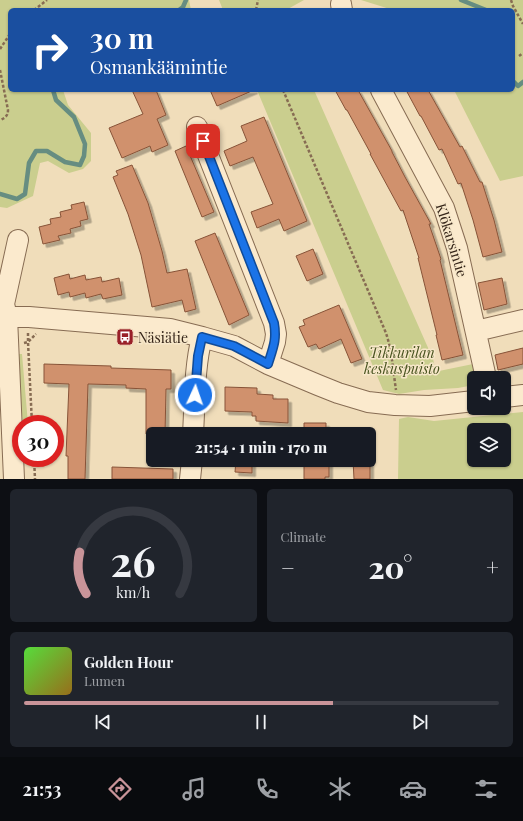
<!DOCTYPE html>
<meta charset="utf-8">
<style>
:root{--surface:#171b24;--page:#20242c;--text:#f1f3f6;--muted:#9ea1a6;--line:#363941;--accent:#c99499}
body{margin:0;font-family:"Playfair Display",serif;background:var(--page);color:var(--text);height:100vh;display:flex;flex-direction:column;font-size:15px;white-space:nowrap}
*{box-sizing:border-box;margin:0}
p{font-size:13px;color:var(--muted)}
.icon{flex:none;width:22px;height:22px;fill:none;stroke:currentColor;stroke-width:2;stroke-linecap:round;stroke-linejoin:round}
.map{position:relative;height:479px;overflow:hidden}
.side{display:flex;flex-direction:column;gap:10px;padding:10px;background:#0d0f14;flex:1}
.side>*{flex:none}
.guide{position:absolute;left:8px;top:8px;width:507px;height:84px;border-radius:6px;box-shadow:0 1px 3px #0004;background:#1a4fa0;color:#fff;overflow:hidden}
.tools{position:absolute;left:467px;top:371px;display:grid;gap:8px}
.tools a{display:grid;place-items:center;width:44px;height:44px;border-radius:6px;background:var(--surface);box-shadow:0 1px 3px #0004;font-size:20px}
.speed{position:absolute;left:12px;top:415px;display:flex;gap:8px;font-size:20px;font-weight:700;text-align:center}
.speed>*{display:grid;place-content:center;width:52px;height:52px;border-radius:50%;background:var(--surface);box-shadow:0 1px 3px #0004;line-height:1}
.speed .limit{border:6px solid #d22;background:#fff;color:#111}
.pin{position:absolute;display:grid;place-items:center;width:34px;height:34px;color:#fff;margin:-17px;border-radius:8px;box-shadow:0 2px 6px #0006}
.me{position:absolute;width:44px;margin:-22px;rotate:3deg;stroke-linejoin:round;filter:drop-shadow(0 0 3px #0008)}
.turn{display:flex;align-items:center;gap:14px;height:84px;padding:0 16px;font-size:18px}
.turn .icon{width:52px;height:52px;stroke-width:2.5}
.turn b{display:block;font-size:28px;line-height:34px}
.big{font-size:30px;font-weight:800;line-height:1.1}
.side .card{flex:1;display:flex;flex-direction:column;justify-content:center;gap:6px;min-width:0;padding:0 14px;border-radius:6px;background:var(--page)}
.side .dial{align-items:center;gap:0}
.dial svg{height:104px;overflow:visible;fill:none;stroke:var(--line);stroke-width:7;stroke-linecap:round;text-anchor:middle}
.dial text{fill:var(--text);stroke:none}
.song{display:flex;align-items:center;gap:12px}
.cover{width:48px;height:48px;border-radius:6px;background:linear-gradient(135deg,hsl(110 70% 55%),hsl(40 70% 35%))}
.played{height:4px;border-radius:2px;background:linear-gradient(90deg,var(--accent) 65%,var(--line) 65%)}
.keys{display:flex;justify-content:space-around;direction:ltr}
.heat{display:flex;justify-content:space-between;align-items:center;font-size:22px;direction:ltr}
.side .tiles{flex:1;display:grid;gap:10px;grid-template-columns:1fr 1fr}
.card:last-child{grid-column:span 2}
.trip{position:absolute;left:146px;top:427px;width:230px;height:40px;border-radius:6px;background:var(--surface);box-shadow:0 1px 3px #0004;font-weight:800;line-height:40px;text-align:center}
.dock{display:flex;height:64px;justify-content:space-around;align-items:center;background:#090b0e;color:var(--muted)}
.dock .icon{width:28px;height:28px}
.dock .selected{color:var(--accent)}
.dock b{font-size:18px;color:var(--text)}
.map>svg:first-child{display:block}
.green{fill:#cace8e;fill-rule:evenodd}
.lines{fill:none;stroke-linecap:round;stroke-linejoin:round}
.stream{stroke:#668d81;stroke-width:4.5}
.building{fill:#d0916d;stroke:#875338;filter:url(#shadow)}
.minor-casing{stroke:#876c53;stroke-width:22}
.path{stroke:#876c53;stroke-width:2.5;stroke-dasharray:3 2;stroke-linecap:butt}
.minor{stroke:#fbeacd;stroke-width:20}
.route-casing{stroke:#114b97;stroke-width:10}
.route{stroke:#1a73e8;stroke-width:7}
.labels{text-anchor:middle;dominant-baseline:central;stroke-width:3;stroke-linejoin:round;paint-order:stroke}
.street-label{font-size:14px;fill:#352519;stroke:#f7e7c9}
.poi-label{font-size:14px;fill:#352519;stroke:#f7e7c9;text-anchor:start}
.park-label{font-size:14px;font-style:italic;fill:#48531f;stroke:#f7e7c9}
</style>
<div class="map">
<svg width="523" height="479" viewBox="0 0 523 479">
<defs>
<filter id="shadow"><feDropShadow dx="3.5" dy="3.5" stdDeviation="0" flood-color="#0004"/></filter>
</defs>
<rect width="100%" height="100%" fill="#f0ddba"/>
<!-- green -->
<path class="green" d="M0,0H189L191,10H10V90H63L68,105L91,133V161L83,169L69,173L48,161L40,163L33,196L7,208L0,207Z
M219,0H304L286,10H223Z
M361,0H523V176L500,181L454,90H513V10H393Z
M257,90H314L433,359L435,368L439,371L478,363L481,378H474V385L458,388L424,390L399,394L383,390Z
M16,354H22L28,424H23Z
M523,412V479H398L399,419L408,417L434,421ZM474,430H504V460H474Z"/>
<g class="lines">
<!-- stream -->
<path class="stream" d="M461,0L486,10
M179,10L183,7L186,0
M513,81L518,86L523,82
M0,194L17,199L25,194L29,163L36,151H47L65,162L80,165L84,156L85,144L74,117L56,100L53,90"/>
</g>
<!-- building -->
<path class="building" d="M132,90H156L166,115L157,119L168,145L152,152L150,146L122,158L109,128L143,114Z
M210,90H254L217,106Z
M335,90H358L392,151V152L405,177L431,224H429L441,259L440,260L463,355L442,360L436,335H437L418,258H419L403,210L401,211L370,154H371L347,110H346Z
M406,90H428L460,147L462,146L480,182H482L494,220L502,252L483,257L473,220L461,183L458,184L442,149L439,150L421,116H420Z
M264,117L307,221L284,231L279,219L257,228L251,212L273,204L253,157L230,166L224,151L247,141L241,126Z
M186,146L214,212L202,217L175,151Z
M132,165L148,203L162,251L167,273L187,269L196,309L185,312L182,300L152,307L141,255L128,214L113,177L118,175L116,171Z
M84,202L88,219L80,221L81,226L70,229L71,233L58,236L60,240L43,244L39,227L51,224L50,219L61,217L60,212L72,209L71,205Z
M215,233L249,315L229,325L195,241Z
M313,249L323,274L307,281L296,256Z
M69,274L70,279L85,275L86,280L101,277L102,282L119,278L122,295L103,299L101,294L86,298L85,293L70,297L69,292L58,295L54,278Z
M502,278L507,304L484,310L478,283Z
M339,305L362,359L351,363L341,339L319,349L316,344L308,347L299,327L305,325L303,320Z
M523,348V364L498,370L495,355Z
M44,364L111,366V368L171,370V389H166L165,434H146V389L126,388V385L88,384L85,479H68V456H66L69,384L44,383Z
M225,387L257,388V394L273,395V399H288V423L256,421V416H252V412L225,411Z
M304,423H326V434H304Z
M236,460H252V473L235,472Z
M304,460H329V477H325V479H304Z
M353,460H370V479H354Z
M112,467L173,469V479H112Z"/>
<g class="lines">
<defs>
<path id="minor" d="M341,4L342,10
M381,90L444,208L457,248L486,378
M197,127L274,323L276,334L275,342L268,364
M0,317H29L170,329L202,337L234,346L268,364L318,385L338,393L368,402L395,405L430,406L474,401
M476,331L523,320
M504,397L523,395
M193,434C195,402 194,368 202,337
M14,479L7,317L4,304L18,240
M190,479L192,460"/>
</defs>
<!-- minor casing -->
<use href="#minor" class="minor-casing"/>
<!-- path -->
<path class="path" d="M511,0L513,6L523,24
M34,10L47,0
M256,10L258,0
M0,49L10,34
M519,56L523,53
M0,70L8,110C8,116 5,118 0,120
M283,90L386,333C392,351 393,370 396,390
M28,333V342L32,424
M24,343L28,342L36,334
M34,458L35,479"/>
<!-- minor -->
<use href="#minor" class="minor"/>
</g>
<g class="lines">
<defs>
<path id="route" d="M195,395L198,356L202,337L234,346L268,364C273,348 277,340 274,323L203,141"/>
</defs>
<!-- route casing -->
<use href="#route" class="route-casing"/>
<!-- route -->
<use href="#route" class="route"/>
</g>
<!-- icons -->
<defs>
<symbol id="bus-square" viewBox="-11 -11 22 22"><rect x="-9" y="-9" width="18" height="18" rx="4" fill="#992028" stroke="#f7e7c9"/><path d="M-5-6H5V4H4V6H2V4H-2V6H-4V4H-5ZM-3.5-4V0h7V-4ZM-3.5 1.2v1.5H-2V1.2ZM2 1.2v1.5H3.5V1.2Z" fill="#fff"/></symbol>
</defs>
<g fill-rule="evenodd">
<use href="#bus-square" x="115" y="327" width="20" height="20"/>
</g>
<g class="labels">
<!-- street labels -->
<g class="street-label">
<text transform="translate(452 240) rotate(73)">Klökarsintie</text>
</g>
<!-- poi labels -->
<g class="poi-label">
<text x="138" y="337">Näsiätie</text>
</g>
<!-- park labels -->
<g class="park-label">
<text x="402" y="352">Tikkurilan<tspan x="402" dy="16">keskuspuisto</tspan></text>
</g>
</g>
</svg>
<div class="tools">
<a><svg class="icon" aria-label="sound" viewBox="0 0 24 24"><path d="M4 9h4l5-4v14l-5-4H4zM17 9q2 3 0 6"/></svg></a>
<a><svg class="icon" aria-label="layers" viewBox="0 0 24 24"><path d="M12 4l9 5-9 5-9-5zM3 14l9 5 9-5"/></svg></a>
</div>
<div class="speed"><div class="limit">30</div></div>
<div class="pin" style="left:203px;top:141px;background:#d93025"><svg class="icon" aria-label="arrive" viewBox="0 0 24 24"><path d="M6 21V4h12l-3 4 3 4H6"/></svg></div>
<svg class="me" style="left:195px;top:395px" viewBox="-20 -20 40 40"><circle r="17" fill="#1a73e8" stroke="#fff" stroke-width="3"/><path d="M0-11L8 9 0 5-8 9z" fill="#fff"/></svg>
<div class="trip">21:54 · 1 min · 170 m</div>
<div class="guide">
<div class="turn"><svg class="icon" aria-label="right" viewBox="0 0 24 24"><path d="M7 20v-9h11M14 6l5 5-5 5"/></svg><div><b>30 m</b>Osmankäämintie</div></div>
</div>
</div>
<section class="side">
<div class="tiles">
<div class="card dial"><svg viewBox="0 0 100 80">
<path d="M14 69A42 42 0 1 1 86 69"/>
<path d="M14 69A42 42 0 0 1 9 37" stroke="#c99499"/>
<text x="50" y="56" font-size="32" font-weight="700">26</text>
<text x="50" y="72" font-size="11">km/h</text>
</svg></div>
<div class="card"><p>Climate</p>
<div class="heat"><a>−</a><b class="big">20°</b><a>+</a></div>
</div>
<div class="card">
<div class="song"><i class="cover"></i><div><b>Golden Hour</b><p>Lumen</p></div></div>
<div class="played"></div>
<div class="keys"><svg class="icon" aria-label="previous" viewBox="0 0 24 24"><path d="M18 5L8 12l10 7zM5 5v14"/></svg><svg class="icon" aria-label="pause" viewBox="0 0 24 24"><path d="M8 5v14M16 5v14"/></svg><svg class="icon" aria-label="next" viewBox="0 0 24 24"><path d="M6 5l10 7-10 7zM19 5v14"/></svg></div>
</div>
</div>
</section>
<nav class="dock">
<b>21:53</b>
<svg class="icon selected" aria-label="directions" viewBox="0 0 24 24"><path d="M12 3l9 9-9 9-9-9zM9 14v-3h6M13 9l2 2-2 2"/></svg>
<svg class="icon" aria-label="music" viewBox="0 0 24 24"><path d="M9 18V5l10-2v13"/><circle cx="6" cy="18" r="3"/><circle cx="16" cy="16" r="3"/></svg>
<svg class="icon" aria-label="phone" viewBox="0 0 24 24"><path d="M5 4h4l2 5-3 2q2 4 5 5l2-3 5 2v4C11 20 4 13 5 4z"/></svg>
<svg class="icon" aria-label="climate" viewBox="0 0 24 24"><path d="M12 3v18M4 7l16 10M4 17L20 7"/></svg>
<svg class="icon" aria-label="car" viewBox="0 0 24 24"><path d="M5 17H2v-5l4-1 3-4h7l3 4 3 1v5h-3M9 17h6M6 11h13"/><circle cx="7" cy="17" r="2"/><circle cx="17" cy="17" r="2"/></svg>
<svg class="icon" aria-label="filters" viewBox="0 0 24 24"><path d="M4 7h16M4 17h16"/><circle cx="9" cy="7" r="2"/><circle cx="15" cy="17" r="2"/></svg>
</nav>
